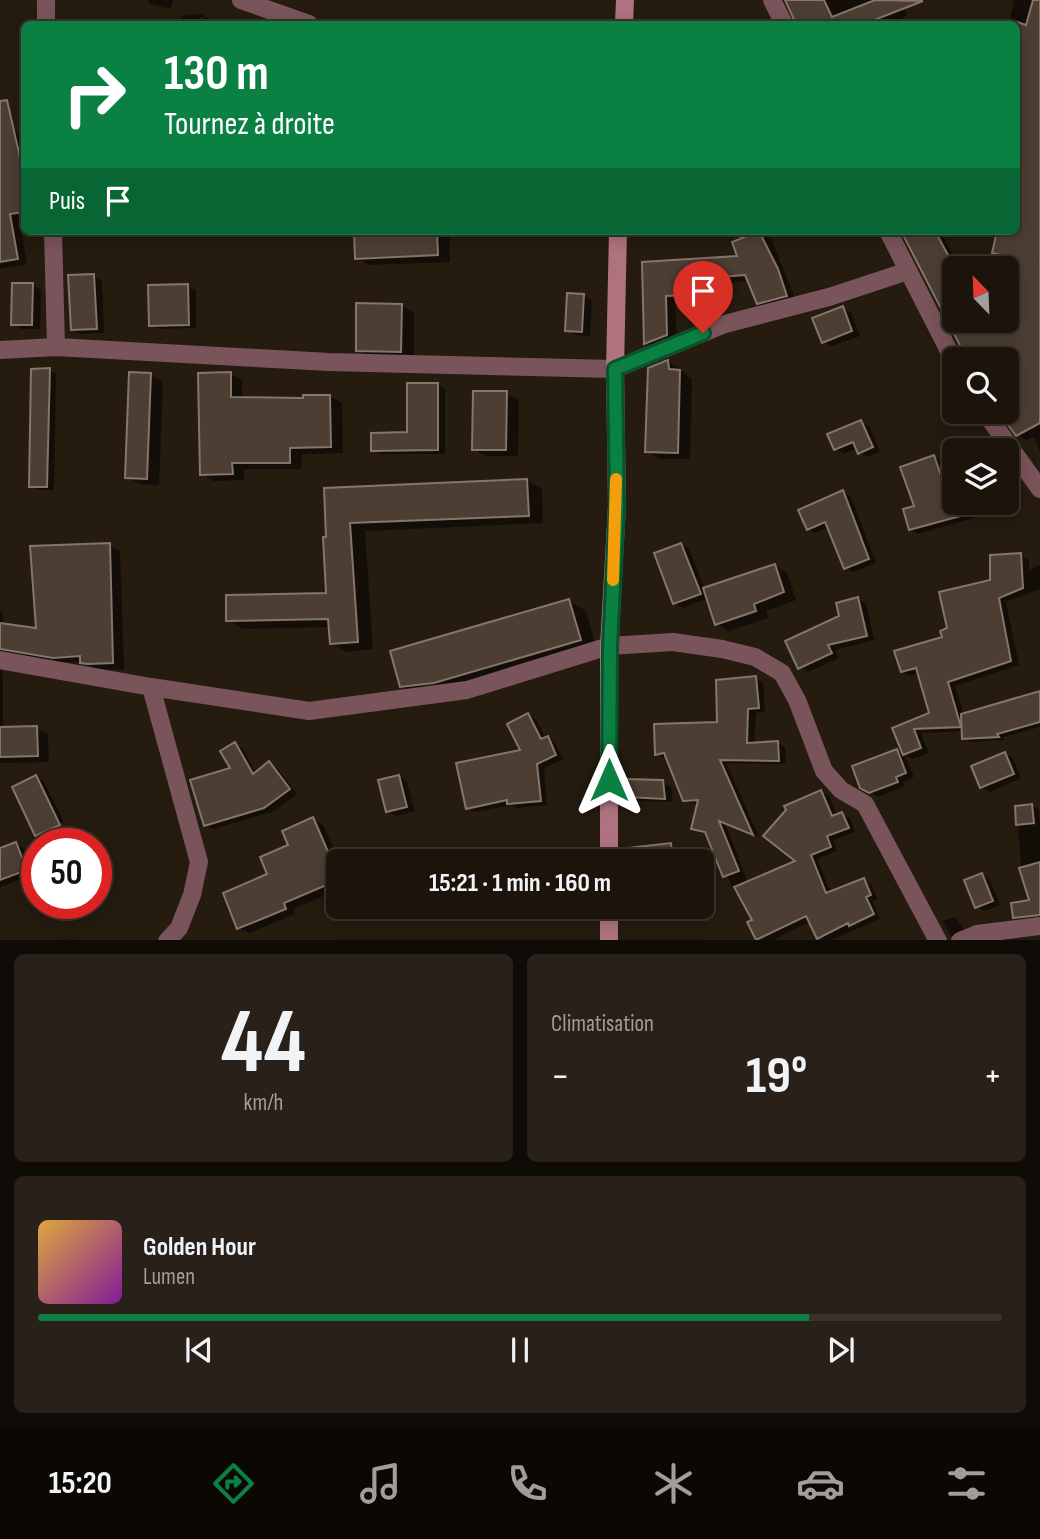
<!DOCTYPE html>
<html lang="fr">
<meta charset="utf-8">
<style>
:root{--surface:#1c140b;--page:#292119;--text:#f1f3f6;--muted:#a09e9d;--line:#3a332c;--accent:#0b8043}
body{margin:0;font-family:"Sofia Sans Condensed",sans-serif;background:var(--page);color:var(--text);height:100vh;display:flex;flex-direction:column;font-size:26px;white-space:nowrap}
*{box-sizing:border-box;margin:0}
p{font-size:23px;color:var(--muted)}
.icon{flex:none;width:38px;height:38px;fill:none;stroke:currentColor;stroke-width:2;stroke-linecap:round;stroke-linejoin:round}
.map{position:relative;height:940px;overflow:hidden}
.side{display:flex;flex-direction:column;gap:14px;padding:14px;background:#0f0b06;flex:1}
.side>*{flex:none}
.hud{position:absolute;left:21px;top:21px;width:999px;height:214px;border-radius:10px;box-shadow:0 4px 18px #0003,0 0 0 2px var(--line);background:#0b8043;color:#fff;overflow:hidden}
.needle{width:46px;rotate:337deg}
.buttons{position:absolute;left:942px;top:256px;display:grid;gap:14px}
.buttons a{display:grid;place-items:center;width:77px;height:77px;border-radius:10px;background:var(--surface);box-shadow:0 4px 18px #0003,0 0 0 2px var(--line);font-size:35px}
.speed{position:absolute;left:21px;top:828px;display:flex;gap:14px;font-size:35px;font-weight:700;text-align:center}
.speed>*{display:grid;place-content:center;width:91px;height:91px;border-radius:50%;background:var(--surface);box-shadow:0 4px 18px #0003,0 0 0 2px var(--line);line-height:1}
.speed .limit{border:10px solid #d22;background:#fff;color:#111}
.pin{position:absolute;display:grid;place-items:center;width:60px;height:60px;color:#fff;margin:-72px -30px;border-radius:50% 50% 50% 0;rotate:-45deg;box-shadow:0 0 7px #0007}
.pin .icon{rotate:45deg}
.me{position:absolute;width:77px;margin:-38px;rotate:0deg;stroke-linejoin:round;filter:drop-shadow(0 0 5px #0008)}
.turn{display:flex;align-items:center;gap:24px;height:147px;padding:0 28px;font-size:32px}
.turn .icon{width:91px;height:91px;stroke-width:2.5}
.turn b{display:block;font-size:49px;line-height:60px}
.then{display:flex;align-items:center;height:66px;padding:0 28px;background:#0003;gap:14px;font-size:26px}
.big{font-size:52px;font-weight:700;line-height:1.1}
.side .widget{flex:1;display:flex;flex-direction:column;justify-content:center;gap:10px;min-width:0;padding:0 24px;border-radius:10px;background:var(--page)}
.side .dial{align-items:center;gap:0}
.dial b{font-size:91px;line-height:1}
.song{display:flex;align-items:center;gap:21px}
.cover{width:84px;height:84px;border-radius:10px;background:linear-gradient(135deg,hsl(40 70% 55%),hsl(290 70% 35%))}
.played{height:7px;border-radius:4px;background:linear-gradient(90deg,var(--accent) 80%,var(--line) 80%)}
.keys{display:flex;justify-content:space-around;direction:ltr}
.heat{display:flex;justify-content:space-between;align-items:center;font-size:38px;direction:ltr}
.side .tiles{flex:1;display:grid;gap:14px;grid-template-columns:1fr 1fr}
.widget:last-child{grid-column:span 2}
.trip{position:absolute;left:326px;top:849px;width:388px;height:70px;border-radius:10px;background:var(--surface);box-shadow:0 4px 18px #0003,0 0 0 2px var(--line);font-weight:700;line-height:70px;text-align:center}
.menu{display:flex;height:112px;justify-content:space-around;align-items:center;background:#0b0804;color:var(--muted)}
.menu .icon{width:49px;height:49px}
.menu .selected{color:var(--accent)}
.menu b{font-size:32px;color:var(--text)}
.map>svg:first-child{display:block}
.shadow{fill:#0007}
.building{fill:#4c3e33;stroke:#85756a;stroke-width:2}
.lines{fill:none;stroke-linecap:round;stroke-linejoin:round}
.minor{stroke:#7a545b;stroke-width:18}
.secondary{stroke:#af737f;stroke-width:18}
.route-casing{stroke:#07532c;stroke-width:18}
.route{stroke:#0b8043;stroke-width:12}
.slow{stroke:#f59e0b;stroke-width:12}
</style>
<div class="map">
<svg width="1040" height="941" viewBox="0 0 1040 941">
<rect width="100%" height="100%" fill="#251b0f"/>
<!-- shadow -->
<path class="shadow" d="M149,0H173L171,9L152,5L148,3Z
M786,0H901L907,16L886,24H798Z
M1014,0H1040V452L1034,437L1027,440L1017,434L1006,411V359H969L901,231H941L960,268H954V320H1006L1034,265L1005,258L995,252L998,231H1017V24H1009Z
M201,14L209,19L210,24H204V17H200L201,24H182L181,16Z
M13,131L23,137L24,141V219H19L27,264L0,269V134Z
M356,231H449L450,262L369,265L356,258Z
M761,232L771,238L796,301L768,309L758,303L749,281L694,285L695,300L675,301L677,341L656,348L646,343L643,264L740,257L734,243Z
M94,276L102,281L104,333L80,334L72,329Z
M32,285L41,290L40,329H21L13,324Z
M187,286L196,290V328L159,329L151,325Z
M584,296L592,300L590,336L575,335L567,330Z
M401,305L414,313V359L371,358L358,350Z
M843,308L851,313L860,336L832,346L823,342Z
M668,361L692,379L690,459H660L647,451Z
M49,370L56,374L54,490H38L31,486Z
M150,374L163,382L159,485L140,484L127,477Z
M230,374L242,380V399L305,400L330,396L342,403L343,453L302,454L301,469H244V480L213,481L202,474Z
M438,385L445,389V454H380L373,450L408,434Z
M506,393L519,400L518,456H486L474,449Z
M861,422L869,426L880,452L867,457L859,452L857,448L844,454L835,449Z
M934,457L942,462L951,487L954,486V502H1006V490L1011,503L967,520L918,534L910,529Z
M527,481L542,489L543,523L365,531L373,649L346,652L331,643L330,627L243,629L228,620L328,594L326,490Z
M843,492L851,497L876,563L853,572L845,568L829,527L815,533L808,529Z
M681,544L689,549L705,590L775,566L787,573L796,600L766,611L768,618L729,631L716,624L708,598L683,608L675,603Z
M109,545L120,551L124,669L101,670L82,662L0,663V612L3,613V625L38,630Z
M1020,555L1029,560V570L1040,565V589L1006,602L1019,665L955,686L964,715L1040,693V727L1003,737L1004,740L970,742L964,738L963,731L921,733L929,753L912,759L904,754L914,777L903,782L905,786L878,797L862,787L897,751L905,756L895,729L931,714L919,673L910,676L902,671L944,638L992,582Z
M857,599L866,604L874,640L835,650L839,658L808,672L800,667Z
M569,601L586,611L597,650L419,696L402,686Z
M0,666L3,676V729L37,728L48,734L49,762L0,763Z
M755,678L763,682L765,711L756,713L754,744L778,743L785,747L786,764L726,763L759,837L725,823L748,883L798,862L821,792L829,796L837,816L842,814L850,818L855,832L833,840L837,851L817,859L831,893L863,880L871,884L877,899L872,901L880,919L829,941L819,938L811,921L771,941L758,939L754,921L741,896L735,893L708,834L693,828L699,804H692L684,799L668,757L664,758L656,754L719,723Z
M528,715L536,720L546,739L555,742L563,759L544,768L547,805L517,808L511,805L475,812L467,808L523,751Z
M235,744L243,749L256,773L269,763L277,768L297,794L272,812L213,829L205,825L233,769Z
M1005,754L1013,758L1021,778L990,792L982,787Z
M36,777L44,782L64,822L38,825Z
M399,777L407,782L415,811L396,816L388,811Z
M663,782L671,787L673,802L636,801L627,796Z
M1032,806L1039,810L1040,825V918L1021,921L1015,917L1031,902L1021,869L1017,807Z
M313,819L323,825L339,861L338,890L293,909L295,914L249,933L239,928L269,875Z
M16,844L24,849L34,874L0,887V850Z
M671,845L679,850L680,861H635Z
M460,850L468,854L469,861H430V852Z
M564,855L572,861H544V857Z
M982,875L990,880L1000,905L985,911L976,907Z
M955,917L965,930L953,939L942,921Z"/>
<!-- building -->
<path class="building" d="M785,0H824L832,17L875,0L923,1L864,24H796Z
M1033,0H1040V423L1016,436L998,411H1006V359H967L901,231H935L954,266V320H1006V256L992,253L997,231H1017V84L1021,60L1017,59V22L1026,25Z
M7,100L24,175V212L10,214L18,259L0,262V101Z
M354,231H437L438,255L355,259Z
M759,231L778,269L787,296L757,304L745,275L685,280L686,295L666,296L667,335L644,344L642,262L737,256L732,242Z
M94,274L97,329L71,330L68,275Z
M12,283H33L32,325H11Z
M188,284L189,325L149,326L148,285Z
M567,293L584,294L582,332L565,331Z
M356,303L402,304L401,352L356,351Z
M843,306L852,331L822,343L812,318Z
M668,360L669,369L680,370L678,453L645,452L648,368Z
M50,368L47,487H29L31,369Z
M129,372L151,373L147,479L125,478Z
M231,372V397L303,398V395H330L331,447L290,448V463H232L233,474L200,475L198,373Z
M407,383H438V450L371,451V433L407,432Z
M473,391H507L506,450H472Z
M861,420L873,447L858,454L853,442L834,450L827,434Z
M934,455L950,502H989L990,508L909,530L903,509L914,506L900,467Z
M527,479L529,516L350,523L358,642L330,644L328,619L226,621V595L326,593L323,537H326L324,488Z
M843,490L869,559L844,569L825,522L807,530L798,510Z
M110,543L113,663L88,664L80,663V656L53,658L0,649V623L36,628L30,546Z
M681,543L701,594L673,604L654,553Z
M1021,553L1023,588L999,598L1011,661L948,682L961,727L914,729L921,748L903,755L892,728L929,713L916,668L901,672L894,651L942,637L940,631L947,628L939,592L990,580V555Z
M775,564L784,592L754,604L756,611L715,625L703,588Z
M858,597L867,636L828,645L832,653L798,669L785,641L839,616L836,603Z
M569,599L581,640L434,683L400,687L390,651Z
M756,676L759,708L748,709L747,743L778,741L779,761L720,760L753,835L719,821L739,871L723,877L705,832L691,829L698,800L683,801L664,753L655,755L654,724L717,722L716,680Z
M1040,691V722L997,734L999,737L962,739L961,714Z
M528,713L541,739L548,736L556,755L537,764L541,801L507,804V800L466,809L456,763L520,750L507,724Z
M37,726L38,756L0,757V727Z
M235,742L253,774L269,761L290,789L264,808L204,826L190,780L230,768L220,751Z
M897,749L906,773L896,777L898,782L869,793L860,788L852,766Z
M1005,752L1014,774L980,788L971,766Z
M36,775L60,825L35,836L12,787Z
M399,775L407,807L386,812L378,780Z
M626,779L663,780L665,799L626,797Z
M821,790L832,816L842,812L849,828L827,836L831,847L811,855L826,893L864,878L871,895L866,897L874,914L849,926L848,923L817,939L806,916L756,940L747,922L752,920L734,887L795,861L763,836L786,810L784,806Z
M1032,804L1034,823L1016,825L1015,806Z
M313,817L332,861L338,859V880L284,903L286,909L237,929L223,893L267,874L260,857L288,845L282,831Z
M16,842L27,870L0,880V848Z
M671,843L673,861H620V849Z
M1040,862V915L1013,918L1011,903L1029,900L1019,868Z
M982,873L993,901L975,908L964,880Z"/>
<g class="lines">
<!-- minor -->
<path class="minor" d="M46,0V24
M241,0L309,24
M772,0L784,24
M53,231L56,347
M888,231L954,361
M0,350L56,347L329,362L615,369L725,324L829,297L908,271
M984,411L1040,489
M0,660L151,687L309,711L467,690L609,646L673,642L722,649L755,657L782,673L797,700L824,771L841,790L865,804L938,941
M151,687L199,862L192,895L179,928L167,941
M960,941L977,934L1040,926"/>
<!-- secondary -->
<path class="secondary" d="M624,24L625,0
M609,861V646L617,506L615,369L618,231
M609,941V906"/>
</g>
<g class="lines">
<defs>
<path id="route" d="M609,780L610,646L617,506L615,369L703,333"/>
</defs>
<!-- route casing -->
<use href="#route" class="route-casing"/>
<!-- route -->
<use href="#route" class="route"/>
<!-- slow -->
<path class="slow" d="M613,580L616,479"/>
</g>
</svg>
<div class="buttons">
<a><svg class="needle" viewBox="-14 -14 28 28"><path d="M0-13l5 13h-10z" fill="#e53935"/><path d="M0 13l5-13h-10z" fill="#a09e9d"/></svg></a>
<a><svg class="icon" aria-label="search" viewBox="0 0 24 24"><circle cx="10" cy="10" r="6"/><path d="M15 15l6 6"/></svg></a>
<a><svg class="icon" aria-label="layers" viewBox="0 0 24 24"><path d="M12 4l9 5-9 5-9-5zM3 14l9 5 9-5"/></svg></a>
</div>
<div class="speed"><div class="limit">50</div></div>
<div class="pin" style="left:703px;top:333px;background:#d93025"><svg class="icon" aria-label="arrive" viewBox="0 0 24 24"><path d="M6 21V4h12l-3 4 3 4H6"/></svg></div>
<svg class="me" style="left:609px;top:780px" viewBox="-20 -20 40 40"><path d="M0-17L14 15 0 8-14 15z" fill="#0b8043" stroke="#fff" stroke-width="4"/></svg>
<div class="trip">15:21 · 1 min · 160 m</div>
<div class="hud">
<div class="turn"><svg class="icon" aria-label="right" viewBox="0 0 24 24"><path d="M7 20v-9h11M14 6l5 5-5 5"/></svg><div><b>130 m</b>Tournez à droite</div></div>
<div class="then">Puis<svg class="icon" aria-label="arrive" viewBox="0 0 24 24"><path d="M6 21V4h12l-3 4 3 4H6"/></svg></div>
</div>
</div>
<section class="side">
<div class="tiles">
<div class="widget dial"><b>44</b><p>km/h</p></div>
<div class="widget"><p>Climatisation</p>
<div class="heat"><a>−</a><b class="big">19°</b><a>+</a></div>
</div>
<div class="widget">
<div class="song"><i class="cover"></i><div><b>Golden Hour</b><p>Lumen</p></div></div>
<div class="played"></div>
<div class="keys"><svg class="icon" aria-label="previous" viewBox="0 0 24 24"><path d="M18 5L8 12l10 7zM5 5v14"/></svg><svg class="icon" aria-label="pause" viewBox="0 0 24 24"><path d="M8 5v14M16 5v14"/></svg><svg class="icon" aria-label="next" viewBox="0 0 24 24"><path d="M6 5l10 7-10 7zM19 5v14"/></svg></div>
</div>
</div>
</section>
<nav class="menu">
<b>15:20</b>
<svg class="icon selected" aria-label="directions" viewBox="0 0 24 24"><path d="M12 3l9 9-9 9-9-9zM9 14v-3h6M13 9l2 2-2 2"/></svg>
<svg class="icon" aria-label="music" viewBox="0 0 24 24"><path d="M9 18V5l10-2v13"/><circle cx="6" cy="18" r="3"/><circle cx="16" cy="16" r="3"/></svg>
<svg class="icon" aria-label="phone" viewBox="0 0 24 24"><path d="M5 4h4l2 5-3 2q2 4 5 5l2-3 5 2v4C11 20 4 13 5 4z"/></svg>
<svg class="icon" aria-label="climate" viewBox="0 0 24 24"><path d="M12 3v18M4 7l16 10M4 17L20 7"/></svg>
<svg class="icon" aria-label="car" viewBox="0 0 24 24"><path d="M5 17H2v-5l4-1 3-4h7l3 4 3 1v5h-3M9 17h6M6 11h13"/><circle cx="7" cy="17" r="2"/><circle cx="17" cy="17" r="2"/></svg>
<svg class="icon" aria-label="filters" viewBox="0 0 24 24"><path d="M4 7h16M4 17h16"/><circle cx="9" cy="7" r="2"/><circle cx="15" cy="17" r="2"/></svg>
</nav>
